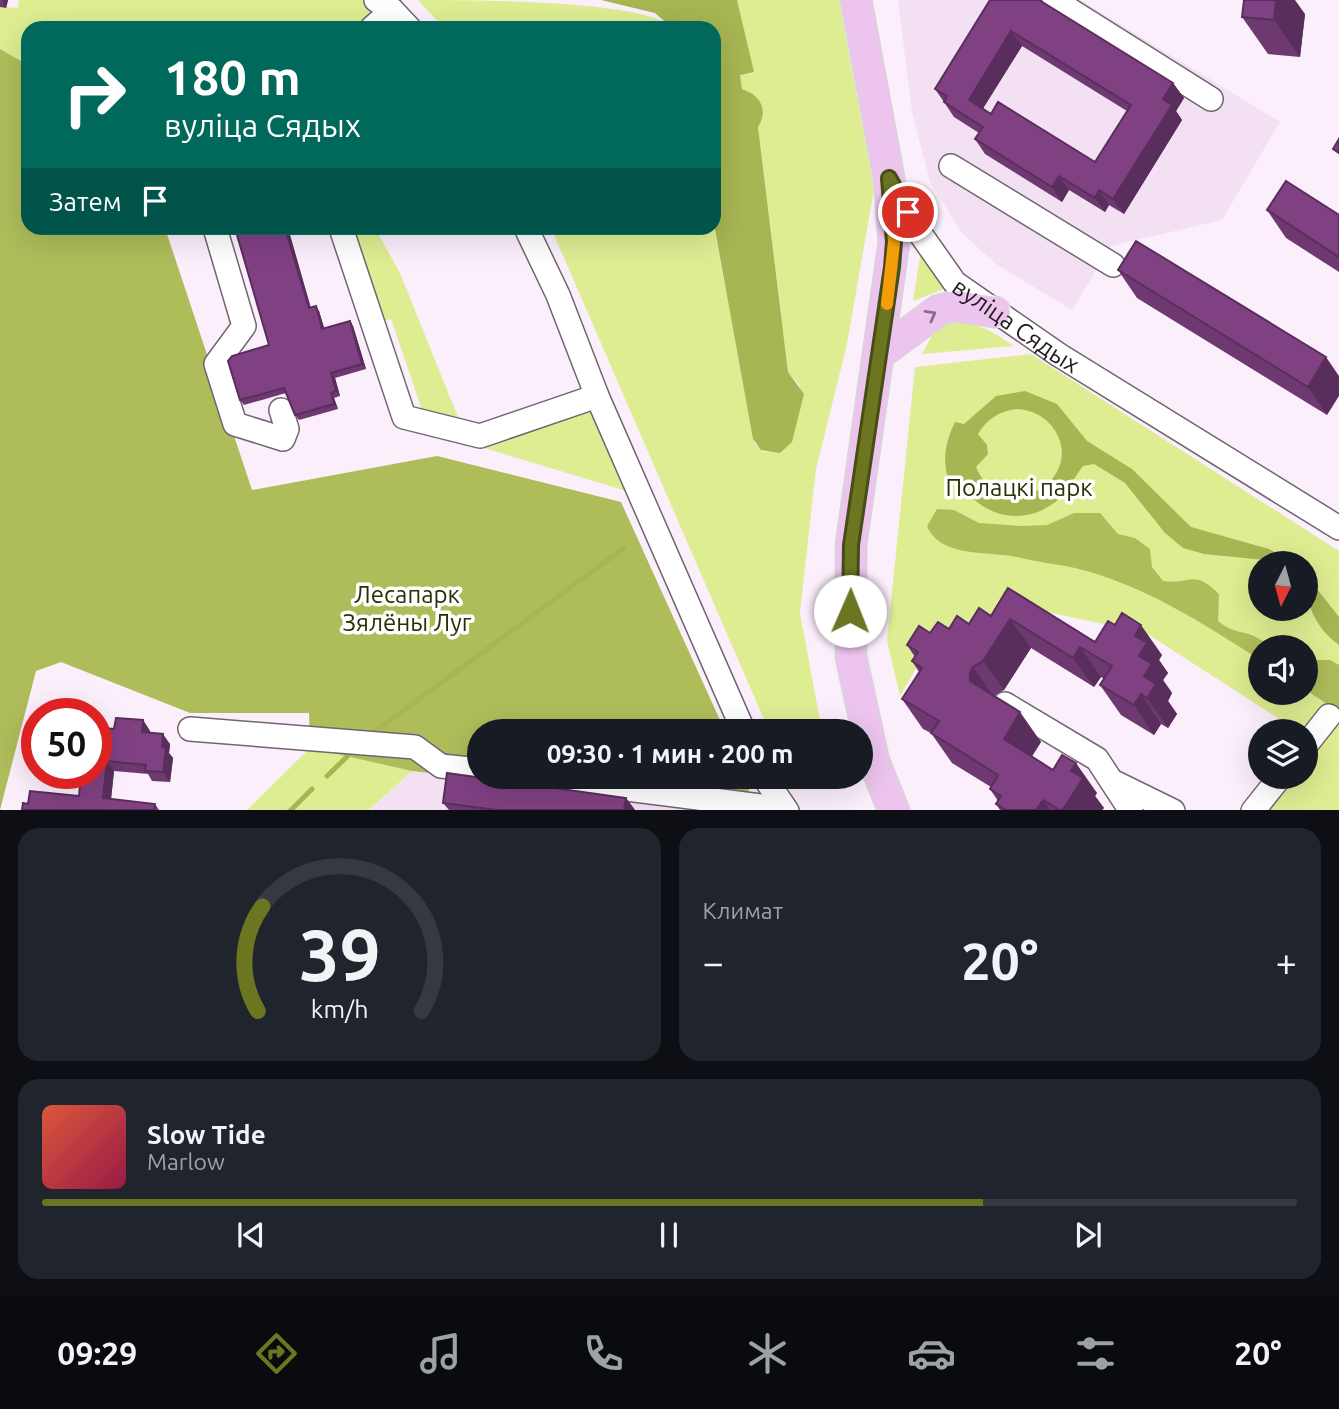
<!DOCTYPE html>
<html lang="ru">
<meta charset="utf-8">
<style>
:root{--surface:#171b24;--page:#20242c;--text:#f1f3f6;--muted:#9ea1a6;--line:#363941;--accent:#6c7621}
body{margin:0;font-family:Ubuntu,sans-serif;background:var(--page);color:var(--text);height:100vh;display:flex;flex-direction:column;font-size:26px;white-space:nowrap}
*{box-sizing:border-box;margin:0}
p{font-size:23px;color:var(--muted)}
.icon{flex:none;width:38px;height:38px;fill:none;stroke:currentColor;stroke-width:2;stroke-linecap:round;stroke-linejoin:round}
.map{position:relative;height:810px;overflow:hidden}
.drawer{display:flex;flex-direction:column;gap:18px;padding:18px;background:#0d0f14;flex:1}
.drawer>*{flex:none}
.guide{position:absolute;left:21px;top:21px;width:700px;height:214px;border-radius:21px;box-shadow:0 7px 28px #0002;background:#00695c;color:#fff;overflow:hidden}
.needle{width:46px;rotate:186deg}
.tools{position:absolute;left:1248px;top:551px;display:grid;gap:14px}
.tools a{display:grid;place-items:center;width:70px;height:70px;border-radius:50%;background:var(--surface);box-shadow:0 7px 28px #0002;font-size:35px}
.speed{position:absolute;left:21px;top:698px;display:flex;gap:14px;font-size:35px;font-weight:700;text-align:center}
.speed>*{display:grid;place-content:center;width:91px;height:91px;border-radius:50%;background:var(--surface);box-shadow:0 7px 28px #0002;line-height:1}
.speed .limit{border:10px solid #d22;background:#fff;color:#111}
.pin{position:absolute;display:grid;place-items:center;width:60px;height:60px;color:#fff;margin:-30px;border:4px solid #fff;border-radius:50%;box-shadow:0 2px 7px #0007}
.me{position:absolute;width:77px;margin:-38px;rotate:1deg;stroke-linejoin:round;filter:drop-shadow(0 0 5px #0008)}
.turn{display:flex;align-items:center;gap:24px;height:147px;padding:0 28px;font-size:32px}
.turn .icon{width:91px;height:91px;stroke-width:2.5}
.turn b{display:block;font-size:49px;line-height:60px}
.then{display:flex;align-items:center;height:66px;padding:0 28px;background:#0003;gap:14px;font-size:26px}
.big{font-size:52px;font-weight:700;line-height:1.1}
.drawer .tile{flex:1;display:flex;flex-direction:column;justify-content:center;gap:10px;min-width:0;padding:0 24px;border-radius:21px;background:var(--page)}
.drawer .dial{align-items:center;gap:0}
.dial svg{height:182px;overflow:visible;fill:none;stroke:var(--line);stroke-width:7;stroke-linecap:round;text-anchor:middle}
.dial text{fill:var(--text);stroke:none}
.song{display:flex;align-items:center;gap:21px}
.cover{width:84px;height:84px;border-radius:10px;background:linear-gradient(135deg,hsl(10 70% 55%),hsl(340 70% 35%))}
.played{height:7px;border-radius:4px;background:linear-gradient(90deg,var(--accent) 75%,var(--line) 75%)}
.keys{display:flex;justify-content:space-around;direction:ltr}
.heat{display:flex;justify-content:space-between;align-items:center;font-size:38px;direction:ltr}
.drawer .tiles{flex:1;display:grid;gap:18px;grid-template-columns:1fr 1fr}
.tile:last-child{grid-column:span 2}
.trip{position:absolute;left:467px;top:719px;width:406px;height:70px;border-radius:35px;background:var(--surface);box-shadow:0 7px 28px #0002;font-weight:700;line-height:70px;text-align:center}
.tab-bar{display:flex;height:112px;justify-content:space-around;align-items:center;background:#090b0e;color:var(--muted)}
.tab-bar .icon{width:49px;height:49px}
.tab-bar .current{color:var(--accent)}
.tab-bar b{font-size:32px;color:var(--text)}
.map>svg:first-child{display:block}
.built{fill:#f3e0f3}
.green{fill:#deed92;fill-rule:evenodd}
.forest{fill:#aebc5a}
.water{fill:#a7b552;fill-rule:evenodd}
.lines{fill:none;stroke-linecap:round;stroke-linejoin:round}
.stream{stroke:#a7b552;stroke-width:5}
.minor-casing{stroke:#716571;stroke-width:26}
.major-casing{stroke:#d7d6d7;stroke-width:33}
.minor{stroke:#fff;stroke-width:23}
.major{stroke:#ecc4ee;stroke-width:30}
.wall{fill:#6e3871;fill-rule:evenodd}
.shaded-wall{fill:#5a2e5c}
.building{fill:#804183;stroke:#5a2e5c;stroke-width:2;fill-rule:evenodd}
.oneway{stroke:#866f86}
.route-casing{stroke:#464d15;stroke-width:18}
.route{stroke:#6c7621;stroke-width:12}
.slow{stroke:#f59e0b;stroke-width:12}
.labels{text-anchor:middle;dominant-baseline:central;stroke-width:7;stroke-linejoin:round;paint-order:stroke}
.street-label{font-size:24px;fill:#1f1a1f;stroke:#fff}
.park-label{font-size:24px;fill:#2a2f04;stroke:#fff}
</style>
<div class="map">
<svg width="1339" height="811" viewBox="0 0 1339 811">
<rect width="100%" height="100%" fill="#fceffc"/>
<!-- built -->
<path class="built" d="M898,0H1080L1280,122L1222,220L1111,246L1072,310L996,264L962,233L930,182L912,112Z
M412,771L725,810L369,811Z"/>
<!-- green -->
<path class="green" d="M19,0H376L372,28H28V65L0,49V7L18,8Z
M418,0C465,0 650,0 672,28H444Z
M737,0H839L874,189L847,344L816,469L800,613L822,731H769L551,228L714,226L754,443L764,452L783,451L800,386L788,372L758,127L763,110L748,91L742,89L740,74L753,72Z
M351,228H375L400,273L458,417L422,410L391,319L379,321Z
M921,251L949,287L913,301Z
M950,321C977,322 992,331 1014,346L922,354L936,328Z
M1031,354L1339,551V810H1263L1285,777H1306V732L1298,731L1146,633L1018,606L937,633L900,696L887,641L915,367ZM1260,564H1306V609H1260ZM1260,648H1306V693H1260Z
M589,411L598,420L630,492L484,448Z
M310,748L412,771L369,810L246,811Z
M789,777H830V779L794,788Z"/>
<!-- forest -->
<path class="forest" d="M0,49L28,65V228H165L252,490L437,456L621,502L725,731L480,732V777H746L750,787L741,810L412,771L310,748L309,713H190L61,662L36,671L0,810Z
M937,509L954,510L979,523L1021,526L1047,525L1074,513H1100L1118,534L1135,538L1150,549L1152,567L1163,581C1191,585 1193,568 1219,594L1218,621C1239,638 1250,627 1269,647L1260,648V660C1203,623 1142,584 1075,568C1056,564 1036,562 1017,557C989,551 940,558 927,526Z
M1313,660H1330L1339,665V712L1306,690V664Z"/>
<!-- water -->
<path class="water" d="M601,0H737L754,72L740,75L742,89C760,95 769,109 758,127L788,372L804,394L792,442L780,453L761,450L753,439L714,224V28H672L655,13Z
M1025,391L1057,404L1087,441L1132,469L1191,527L1269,549L1294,563L1204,554L1183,548L1165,533L1125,483L1094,464L1083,466C1075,476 1070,488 1060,498C1026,529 979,518 958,479L948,478C942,458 946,441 955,422L964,424L996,396ZM1017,409C1032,410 1045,416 1054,429C1088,480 1002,530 976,467L988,454L987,445L978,434C987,419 999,411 1017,409Z
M1306,575L1339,617V645C1315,628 1305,603 1306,575Z"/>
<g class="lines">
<!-- stream -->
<path class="stream" d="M373,733L624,548
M327,776L355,749
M290,811L312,789"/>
<defs>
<g id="minor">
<path d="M376,0L392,10L409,28"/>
<path d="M1054,0L1211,99"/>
<path d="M372,28L392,10"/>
<path d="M951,166L1113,265"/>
<path id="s1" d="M892,184L917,229L955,283L1059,355L1339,528"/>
<path d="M215,228L244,326L216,364L235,424L283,439L287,429L281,410"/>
<path d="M341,228L404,417L480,436L597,396"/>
<path d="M526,228L558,295L597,396L744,732"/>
<path d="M1005,704L1097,759L1131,811"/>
<path d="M190,729L415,747L441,766L480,770"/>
<path d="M1306,745L1329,716"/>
<path d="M532,777L784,809"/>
<path d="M764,777L787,811"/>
<path d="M1116,783L1173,811"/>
<path d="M1253,811L1280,777"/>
</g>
<path id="major" d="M856,0L889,178L894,242L851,545V657L874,762L894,811
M878,355L939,310L956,306L995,312"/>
</defs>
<!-- minor casing -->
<use href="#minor" class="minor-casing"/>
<!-- major casing -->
<use href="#major" class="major-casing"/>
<!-- minor -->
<use href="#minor" class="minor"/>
<!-- major -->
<use href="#major" class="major"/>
</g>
<!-- wall -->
<path class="wall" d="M0,0H8L6,8L0,7Z
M990,0L1173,83L1184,98L1176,111L1182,120L1124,214L1109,205L1105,212L1069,190L1062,202L985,154L975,139L979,133L954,117L944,102L935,89ZM1022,46L1127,111L1095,162L991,114L983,108Z
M1305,14L1300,57L1268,54L1242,17Z
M1267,210L1339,215V272L1286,238Z
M235,228H288L311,308L319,311L324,328L350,321L353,326L366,369L335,378L340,396L334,398L338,409L299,420L295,415L286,393L244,405L240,400L269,345Z
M1118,270L1326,357L1327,415L1137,298Z
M1008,588L1095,642L1162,655L1159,660L1168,673L1163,680L1172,693L1168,701L1177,714L1168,728L1161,724L1154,735L1121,715L1100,685L1104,679L1101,677L1094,687L1031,648L1004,690L994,696L1041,742L1032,756L1053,770L1097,793L1095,796L1104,808L1102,810H1000L996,804L998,801L990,789L991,787L952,763L931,733L923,729L902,699L919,672L912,661L915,657L907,645L930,633L969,624L991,616Z
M143,720L150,731V733L170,744L169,753L173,758L170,782L152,781L148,774L114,771L111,799L155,804L159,810H22L28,804L79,796L114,729Z
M37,723V768H35L28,758L35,736Z
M626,798L635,810H449L443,803Z"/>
<!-- shaded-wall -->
<path class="shaded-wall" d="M3,0H8L6,8L3,3Z
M1276,0H1295L1305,14L1300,57L1274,20Z
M1011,31L1022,46L979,115L969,100Z
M1173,83L1184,98L1176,111L1182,120L1124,214L1113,199L1163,99Z
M1059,176L1069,190L1062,202L1052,187Z
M1099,190L1109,205L1105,212L1095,198Z
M285,228H288L312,313L309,308Z
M316,306L319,311L326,334L322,329Z
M350,321L353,326L366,369L362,364Z
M1326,357L1339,376V396L1327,415L1308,387Z
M331,373L335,378L340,396L336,391Z
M331,393L334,398L338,409L334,404Z
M1010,619L1031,648L1004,690L983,661Z
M1141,625L1162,655L1159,660L1168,673L1163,680L1172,693L1168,701L1177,714L1168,728L1147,698L1144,676L1135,636Z
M1080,647L1101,677L1094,687L1073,658Z
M973,667L993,696L970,681V673Z
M1141,694L1161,724L1154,735L1134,705Z
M1020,712L1041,742L1024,769L1004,739Z
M143,720L150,731L149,742L142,732Z
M163,734L170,744L169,753L173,758L170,782L163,772L162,747Z
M107,761L114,771L110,809L103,798Z
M1076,763L1097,793L1095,796L1104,808L1102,810H1063L1071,771Z
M626,798L635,810H624Z
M1043,800L1050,810H1036Z"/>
<!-- building -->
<path class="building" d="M990,0H1039L1173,83L1163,99L1172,105L1113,199L1099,190L1095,198L1059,176L1052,187L975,139L983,127L944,102L947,96L935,89ZM1011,31L1131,105L1095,162L998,102L991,114L969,100Z
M1244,0H1276L1274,20L1242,17Z
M1339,139V153L1333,149Z
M1286,181L1339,215V257L1267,210Z
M235,228H285L309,308L316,306L322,329L350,321L362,364L331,373L336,391L331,393L334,404L295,415L284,388L240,400L228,361L232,356L269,345Z
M1136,241L1326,357L1308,387L1118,270Z
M1008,588L1095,642L1108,621L1115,625L1122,613L1141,625L1135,636L1147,643L1139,656L1152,664L1144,676L1156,684L1147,698L1141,694L1134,705L1100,685L1112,666L1080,647L1073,658L1010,619L983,661L973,667L970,673V681L1020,712L1004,739L1053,770L1062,755L1076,763L1071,771L1083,778L1063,810H1060L1043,800L1036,810H1006L996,804L1001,796L990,789L998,775L931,733L939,721L902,699L922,668L912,661L918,652L907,645L919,626L930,633L938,622L949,629L957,616L969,624L979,608L991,616Z
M60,712L81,714H60Z
M116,718L143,720L142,732L163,734L162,747L166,748L163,772L145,771L146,765L107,761L103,798L155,804L154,810H22L23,803L28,804L30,791L79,796L81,774H96V727L114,729Z
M37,723V759L28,758L30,736H35Z
M447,773L626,798L624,810H497L443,803Z"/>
<!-- one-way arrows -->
<defs><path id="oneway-chevron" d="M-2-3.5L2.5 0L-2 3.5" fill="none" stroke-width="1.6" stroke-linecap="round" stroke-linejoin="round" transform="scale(1.75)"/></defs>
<use class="oneway" href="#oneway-chevron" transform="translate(931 315) rotate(-29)"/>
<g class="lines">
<defs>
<path id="route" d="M850,611L851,545L892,267L894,242L889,178L908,212"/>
</defs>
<!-- route casing -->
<use href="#route" class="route-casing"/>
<!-- route -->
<use href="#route" class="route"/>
<!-- slow -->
<path class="slow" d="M887,304L894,242L892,210"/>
</g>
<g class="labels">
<!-- street labels -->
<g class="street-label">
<text stroke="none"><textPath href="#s1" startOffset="192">вуліца Сядых</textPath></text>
</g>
<!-- park labels -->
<g class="park-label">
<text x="1019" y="487">Полацкі парк</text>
<text x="407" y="594">Лесапарк<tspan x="407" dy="28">Зялёны Луг</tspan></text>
</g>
</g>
</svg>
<div class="tools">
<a><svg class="needle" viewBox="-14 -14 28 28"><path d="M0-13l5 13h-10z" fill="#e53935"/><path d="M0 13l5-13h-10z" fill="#9ea1a6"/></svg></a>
<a><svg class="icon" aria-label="sound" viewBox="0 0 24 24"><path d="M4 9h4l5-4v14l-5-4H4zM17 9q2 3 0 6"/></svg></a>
<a><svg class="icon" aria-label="layers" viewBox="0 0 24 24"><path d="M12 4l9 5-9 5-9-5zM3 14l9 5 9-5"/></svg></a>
</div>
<div class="speed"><div class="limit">50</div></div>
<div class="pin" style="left:908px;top:212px;background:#d93025"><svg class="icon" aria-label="arrive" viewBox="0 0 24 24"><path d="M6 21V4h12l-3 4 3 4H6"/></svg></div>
<svg class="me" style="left:850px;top:611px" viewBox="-20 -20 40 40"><circle r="19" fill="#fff"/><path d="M0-13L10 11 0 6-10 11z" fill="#6c7621"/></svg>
<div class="trip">09:30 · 1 мин · 200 m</div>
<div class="guide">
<div class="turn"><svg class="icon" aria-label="right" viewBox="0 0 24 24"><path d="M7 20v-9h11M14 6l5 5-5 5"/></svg><div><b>180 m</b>вуліца Сядых</div></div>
<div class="then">Затем<svg class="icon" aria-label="arrive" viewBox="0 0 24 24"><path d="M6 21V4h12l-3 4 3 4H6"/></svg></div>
</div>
</div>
<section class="drawer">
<div class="tiles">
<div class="tile dial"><svg viewBox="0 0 100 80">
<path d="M14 69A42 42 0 1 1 86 69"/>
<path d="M14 69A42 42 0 0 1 16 23" stroke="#6c7621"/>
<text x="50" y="56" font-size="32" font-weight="700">39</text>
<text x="50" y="72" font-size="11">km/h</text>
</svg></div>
<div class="tile"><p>Климат</p>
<div class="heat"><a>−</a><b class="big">20°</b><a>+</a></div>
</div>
<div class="tile">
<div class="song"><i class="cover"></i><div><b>Slow Tide</b><p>Marlow</p></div></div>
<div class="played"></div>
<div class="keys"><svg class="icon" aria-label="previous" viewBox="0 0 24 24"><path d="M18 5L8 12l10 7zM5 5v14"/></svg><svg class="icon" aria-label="pause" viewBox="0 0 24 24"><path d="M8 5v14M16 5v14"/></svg><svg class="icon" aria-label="next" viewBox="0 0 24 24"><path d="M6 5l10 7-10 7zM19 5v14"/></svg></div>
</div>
</div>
</section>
<nav class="tab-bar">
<b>09:29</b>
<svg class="icon current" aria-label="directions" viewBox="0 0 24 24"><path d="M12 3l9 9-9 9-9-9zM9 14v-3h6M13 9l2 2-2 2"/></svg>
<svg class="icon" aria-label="music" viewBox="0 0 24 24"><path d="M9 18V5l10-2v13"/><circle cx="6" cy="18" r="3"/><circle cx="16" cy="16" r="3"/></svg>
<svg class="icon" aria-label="phone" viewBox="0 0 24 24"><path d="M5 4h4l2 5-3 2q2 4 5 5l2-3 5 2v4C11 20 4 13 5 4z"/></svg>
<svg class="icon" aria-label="climate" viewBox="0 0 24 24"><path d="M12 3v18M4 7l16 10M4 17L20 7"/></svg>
<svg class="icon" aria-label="car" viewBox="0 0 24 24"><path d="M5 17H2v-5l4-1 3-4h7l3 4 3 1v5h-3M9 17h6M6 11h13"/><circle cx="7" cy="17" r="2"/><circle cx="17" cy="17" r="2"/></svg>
<svg class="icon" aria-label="filters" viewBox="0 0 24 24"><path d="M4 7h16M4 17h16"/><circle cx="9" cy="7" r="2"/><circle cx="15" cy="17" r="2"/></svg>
<b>20°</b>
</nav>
